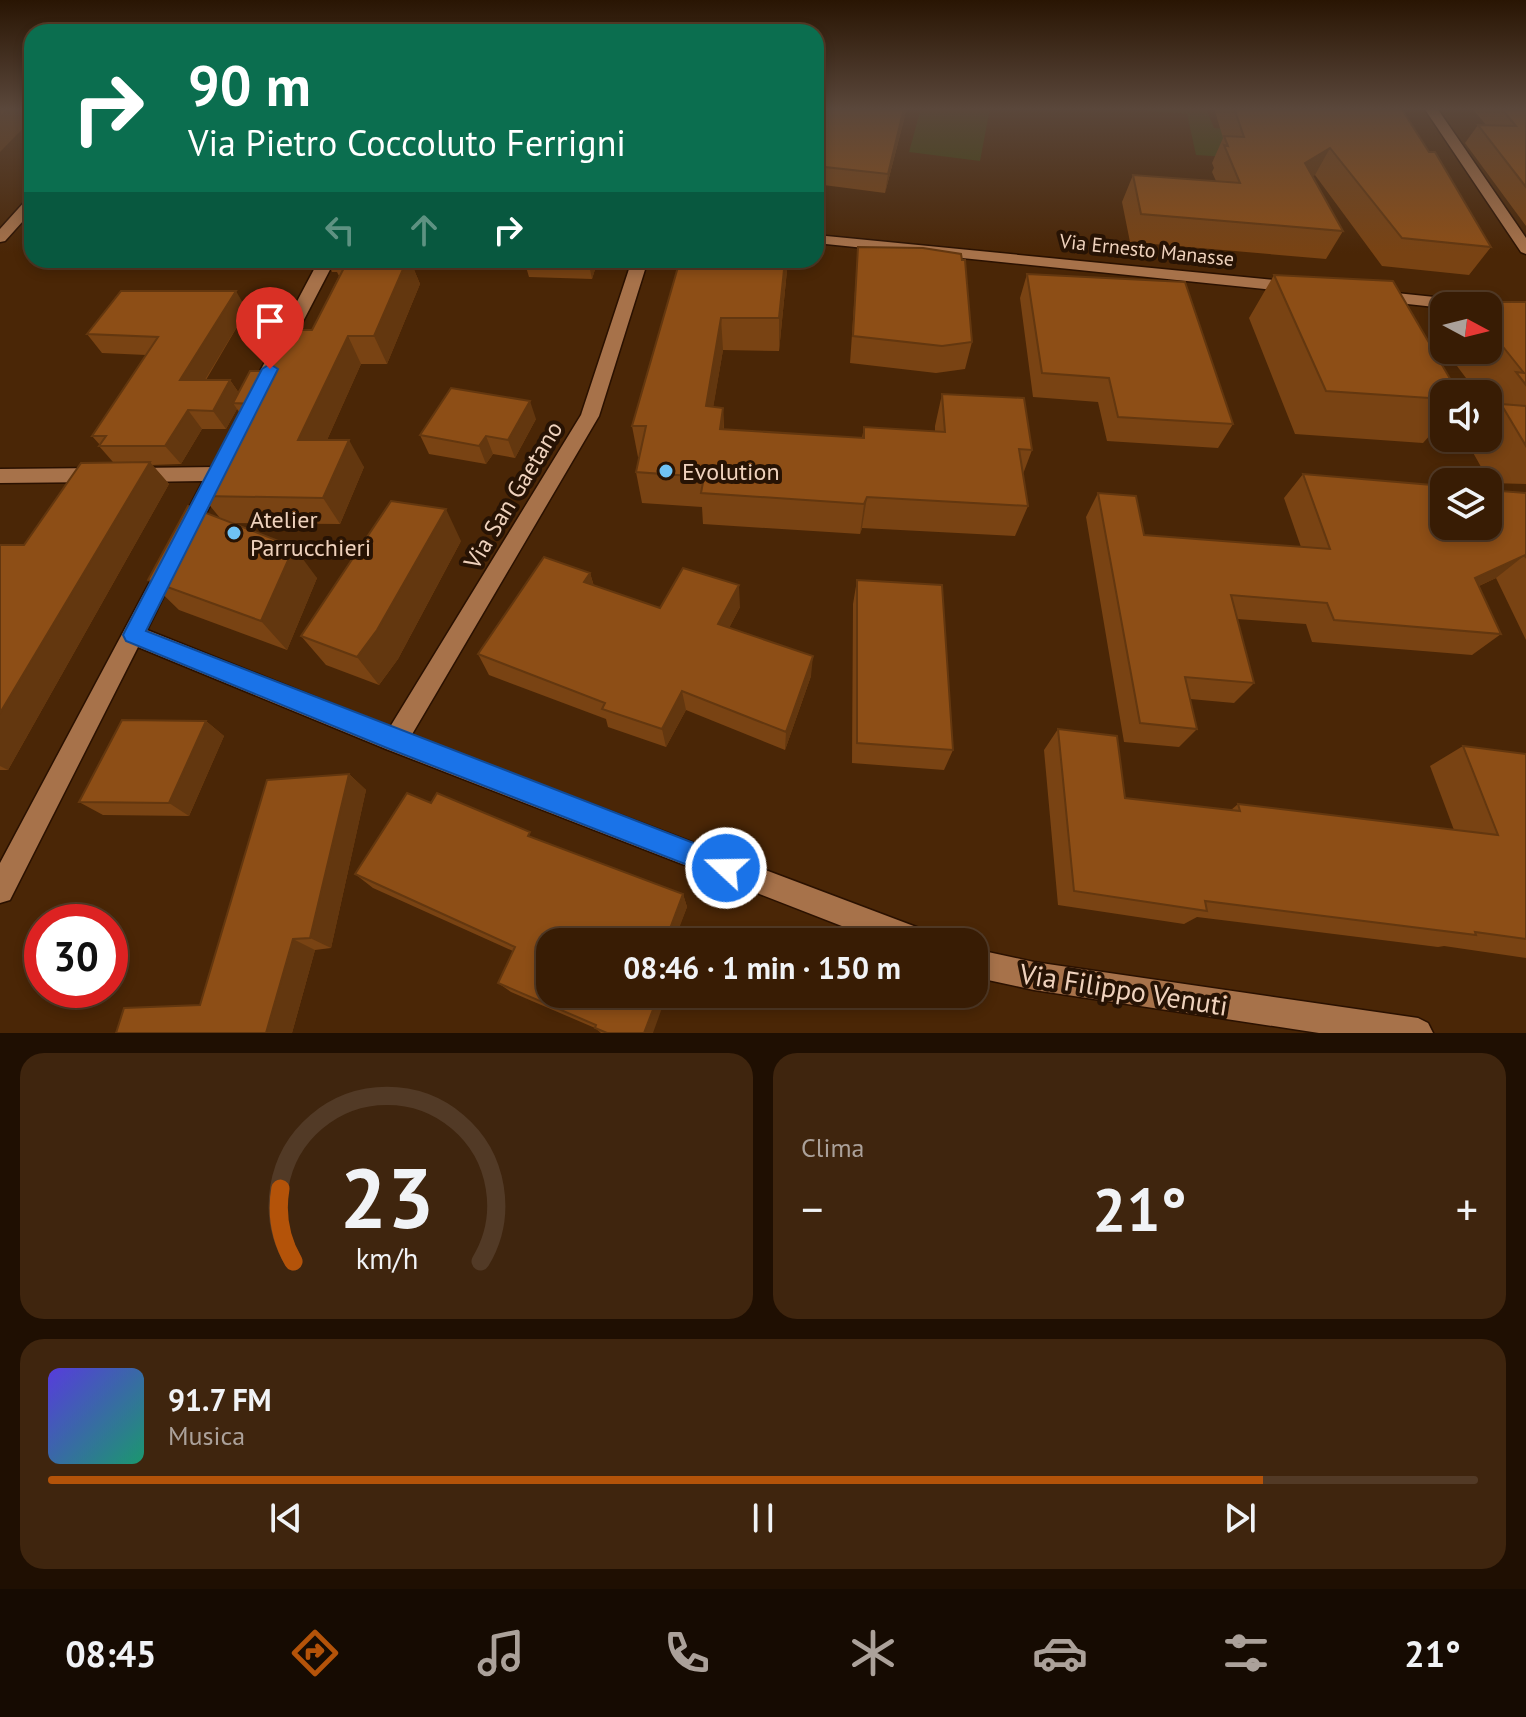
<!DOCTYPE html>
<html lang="it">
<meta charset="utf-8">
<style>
:root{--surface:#381c04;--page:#3f250e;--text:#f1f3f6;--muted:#aba19a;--line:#523a26;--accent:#b45309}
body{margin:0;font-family:"PT Sans",sans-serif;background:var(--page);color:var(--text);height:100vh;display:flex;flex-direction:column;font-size:30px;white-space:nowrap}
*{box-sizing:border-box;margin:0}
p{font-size:26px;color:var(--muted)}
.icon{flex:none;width:44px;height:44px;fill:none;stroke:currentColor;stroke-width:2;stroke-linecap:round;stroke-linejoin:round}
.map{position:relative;height:1033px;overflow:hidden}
.side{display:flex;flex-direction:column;gap:20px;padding:20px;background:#1f0f02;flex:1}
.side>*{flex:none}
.hud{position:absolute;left:24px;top:24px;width:800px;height:244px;border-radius:24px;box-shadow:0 4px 12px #0003,0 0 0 2px var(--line);background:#0b6e4f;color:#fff;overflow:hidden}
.needle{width:52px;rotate:97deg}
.fabs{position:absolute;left:1430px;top:292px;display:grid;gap:16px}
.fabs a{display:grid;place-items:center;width:72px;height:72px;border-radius:16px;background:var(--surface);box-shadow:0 4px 12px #0003,0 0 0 2px var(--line);font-size:40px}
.speed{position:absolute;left:24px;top:904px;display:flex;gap:16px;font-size:40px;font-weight:700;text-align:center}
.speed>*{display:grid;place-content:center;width:104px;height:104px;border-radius:50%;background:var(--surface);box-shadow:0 4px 12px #0003,0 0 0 2px var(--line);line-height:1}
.speed .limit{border:12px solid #d22;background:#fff;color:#111}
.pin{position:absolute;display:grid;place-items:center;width:68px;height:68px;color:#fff;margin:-82px -34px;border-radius:50% 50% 50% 0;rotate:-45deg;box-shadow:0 0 8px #0007}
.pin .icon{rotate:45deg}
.me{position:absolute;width:88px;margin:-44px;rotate:291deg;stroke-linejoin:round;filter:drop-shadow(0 0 6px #0008)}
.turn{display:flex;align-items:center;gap:28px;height:168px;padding:0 32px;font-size:36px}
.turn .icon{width:104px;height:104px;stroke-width:2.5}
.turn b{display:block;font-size:56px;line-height:68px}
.lanes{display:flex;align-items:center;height:76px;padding:0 32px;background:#0003;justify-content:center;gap:40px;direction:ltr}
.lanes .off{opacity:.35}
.big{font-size:60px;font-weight:800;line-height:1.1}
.side .widget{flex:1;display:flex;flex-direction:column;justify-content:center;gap:12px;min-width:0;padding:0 28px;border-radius:24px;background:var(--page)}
.side .dial{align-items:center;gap:0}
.dial svg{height:208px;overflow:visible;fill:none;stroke:var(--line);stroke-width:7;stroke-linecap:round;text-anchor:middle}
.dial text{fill:var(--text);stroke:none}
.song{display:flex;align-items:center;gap:24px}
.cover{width:96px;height:96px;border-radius:12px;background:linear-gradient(135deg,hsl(250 70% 55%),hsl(160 70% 35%))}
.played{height:8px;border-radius:4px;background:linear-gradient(90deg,var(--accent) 85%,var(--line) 85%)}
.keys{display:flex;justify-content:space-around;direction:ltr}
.heat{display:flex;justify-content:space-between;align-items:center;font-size:44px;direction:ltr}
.side .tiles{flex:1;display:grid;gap:20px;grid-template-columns:1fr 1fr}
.widget:last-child{grid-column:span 2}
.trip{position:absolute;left:536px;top:928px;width:452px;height:80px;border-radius:24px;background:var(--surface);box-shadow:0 4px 12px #0003,0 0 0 2px var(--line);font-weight:800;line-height:80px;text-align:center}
.tab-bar{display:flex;height:128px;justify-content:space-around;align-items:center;background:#160b02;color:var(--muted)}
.tab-bar .icon{width:56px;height:56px}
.tab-bar .selected{color:var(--accent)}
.tab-bar b{font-size:36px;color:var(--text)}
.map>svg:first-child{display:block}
.green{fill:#3c430d}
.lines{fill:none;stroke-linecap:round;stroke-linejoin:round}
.minor-casing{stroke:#2a1100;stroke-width:3}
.minor{fill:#a7724a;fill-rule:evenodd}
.wall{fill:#794313}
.shaded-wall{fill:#63370f}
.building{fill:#8d4e16;stroke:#63370f;stroke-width:2}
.route{fill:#1a73e8;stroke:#114b97;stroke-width:2}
.poi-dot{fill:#6fc2f4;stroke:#271304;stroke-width:3}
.labels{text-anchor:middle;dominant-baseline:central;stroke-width:8;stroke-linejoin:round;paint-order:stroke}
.far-street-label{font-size:20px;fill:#efd2bd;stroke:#271304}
.poi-label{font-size:24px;fill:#efd2bd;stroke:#271304;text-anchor:start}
.street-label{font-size:24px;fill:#efd2bd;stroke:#271304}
.near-street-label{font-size:28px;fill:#efd2bd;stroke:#271304}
</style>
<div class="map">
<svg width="1526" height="1033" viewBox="0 0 1526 1033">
<rect width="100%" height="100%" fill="#4a2606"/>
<!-- green -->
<path class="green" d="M921,108H990L980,161L909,152Z
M1116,108H1206L1214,128L1340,137L1355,165L1196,155L1187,114Z"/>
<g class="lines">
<defs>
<path id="minor" d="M1424,108H1437L1526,238V254L1521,252Z
M32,198V211L5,241L0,242V229L27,199Z
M816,235L1294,282L1302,287L1294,292L816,243Z
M319,260H335L273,379H261L258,375Z
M632,260H648L599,416L411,736L919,928L929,932L933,942H883L386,749L138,647L10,900L0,903V863L161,561L168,558L175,561L178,567L147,630L390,727L581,415Z
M1377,291L1473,301L1481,306L1444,308L1371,300L1369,296Z
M216,467L226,474L194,537H180L177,531L203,481L136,482L126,475L136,468Z
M100,468L110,475L100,482L0,483V469Z
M974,949L1034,962L1418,1018L1428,1023L1433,1033H1319L1034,990L974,977Z"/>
</defs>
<!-- minor casing -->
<use href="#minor" class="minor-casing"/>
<!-- minor -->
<use href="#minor" class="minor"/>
</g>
<!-- wall -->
<path class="wall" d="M816,108H907L885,193L816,184Z
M1214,108H1401L1491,247L1469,275L1382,266L1315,175L1312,176L1343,231L1326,259L1130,242L1122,202L1133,175L1216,181L1212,172L1214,168L1212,163L1223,138Z
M1472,108H1526V226L1465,143L1478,125H1486Z
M858,247L972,342L965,369L936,373L850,363Z
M69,260H140L134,269L77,270Z
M269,260H317L310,270L273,268Z
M327,260H410L420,284L387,364H361L327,440L364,467L340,524L231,523L317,578L287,650L179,610L148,580L220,518L202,496L244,419L237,409L226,429H202L181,464L152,465L169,484L8,770H0V545H24L113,462L99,446L100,445L92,436L146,355L102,353L87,334L247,310L206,380H230L239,393L266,371L312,330L339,276L337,272H332Z
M524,260H598L592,279L529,277Z
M676,260H788L779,351L723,350L713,407L723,408L724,429L862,438L864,427L935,431V426L942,394L1032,450L1023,474L1028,506L1015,536L862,528L860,534L703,524L702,507L642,503L636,472L640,457H638L632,426L677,271Z
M1027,274L1233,424L1218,448L1107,441L1098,402L1033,397L1020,298Z
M1274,275L1444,394V420L1423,443L1295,434L1249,318Z
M1481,302H1526V484L1490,483L1466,440L1468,438H1488V394H1478L1445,350H1488V306H1477Z
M536,419L515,458L493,454L486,464L429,454L420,435Z
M1303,474L1526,493V640L1496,578L1479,586L1501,634L1472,655L1312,642L1306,624L1237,619L1254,683L1234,703L1190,699L1197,729L1179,747L1124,742L1086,517L1098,493L1144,535L1301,547L1284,498Z
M461,541L398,659L379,685L326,665L301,636Z
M590,573L594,586L660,608L740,607L729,628L811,676L785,750L686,710L666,747L608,727L606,719L489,675L478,654Z
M857,580L953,750L944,770L852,763L853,604Z
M206,721L224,736L189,816L103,815L79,802Z
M1058,729L1125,798L1231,810L1238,804L1454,830L1430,766L1463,746L1526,754V958L1444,946L1438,947L1197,917L1184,924L1058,905L1044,750Z
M349,774L366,790L331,948L315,950L292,1033H116L200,1005Z
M431,803L536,839L683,894L687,907L675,937L679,938L681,942H550L653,1033H601L595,1028L511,992L498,983L513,951L373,888L355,874Z"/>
<!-- shaded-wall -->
<path class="shaded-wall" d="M9,108H32V119L0,152V117Z
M904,108H907L885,193L888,174Z
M1330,148L1315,175L1290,191L1305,163Z
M128,260H140L134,269Z
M305,260H317L310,270Z
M387,260H410L420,284L387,364L374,336Z
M588,260H598L592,279Z
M785,260H788L779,351V318Z
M236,291L247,310L194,398L180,380Z
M721,318L723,350L708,438L706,406Z
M348,336L361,364L315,467L298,440Z
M230,380L243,399L233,403L237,409L226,429L213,411Z
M530,401L536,419L515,458L508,440Z
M723,408L724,440L720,429Z
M188,410L202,429L181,464L165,446Z
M486,436L493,454L486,464L479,446Z
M349,440L364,467L340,524L323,498Z
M150,462L169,484L8,770L0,766V713Z
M867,497L862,528L860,534L864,504Z
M446,509L461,541L398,659L379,685L357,657Z
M294,547L317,578L287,650L261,621Z
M1525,555L1496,578L1448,600L1475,578Z
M590,573L596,594L584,582Z
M739,585L740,607L720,645L718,624Z
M813,656L811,676L785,750L786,732Z
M682,691L686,710L666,747L662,729Z
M206,721L224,736L189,816L169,803Z
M349,774L366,790L331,948L310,938Z
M683,894L687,907L674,942L668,934Z
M293,939L315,950L292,1033H266Z
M659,994H667L653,1033H644Z"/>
<!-- building -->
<path class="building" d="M0,108H9L0,117Z
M816,108H904L888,174L816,166Z
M1234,108H1401L1429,152H1435L1491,247L1402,238L1330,148L1305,163L1343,231L1141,214L1133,175L1240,183L1224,145L1228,146L1224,136L1244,137Z
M1501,108H1526V187L1478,125L1516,126Z
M858,247L923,248L961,254L962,260H965L972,342L942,346L853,336Z
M348,260H407L374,336H348L298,440H349L323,498L202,496L253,404L233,403L250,371H266L294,330H312Z
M680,260H785L779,318H721L706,406L723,408L720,429L864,438V427L945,432L942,394L1024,398L1032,450L1019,449L1028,506L867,497L864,504L701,493L704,477L636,472L646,426H632Z
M1027,274L1185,282L1233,424L1118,417L1109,378L1042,373Z
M1274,275L1393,281L1459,394H1444V399L1326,391Z
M121,291H236L180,380H230L213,411L188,410L165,446H99L106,436H92L158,337L87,334Z
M1481,302H1526V385L1516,372L1524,373L1488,328V306H1485Z
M451,388L530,401L508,440L486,436L479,446L420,435Z
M1501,404L1526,406V446Z
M150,462L0,713V545H24L81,463Z
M1303,474L1444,486V526H1488V490L1526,493V558L1525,555L1475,578L1501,634L1334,620L1327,603L1231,595L1254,683L1185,677L1197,729L1140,723L1098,493L1136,496L1144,535L1330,549Z
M391,501L446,509L377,630L357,657L301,636Z
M188,506L294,547L261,621L148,580Z
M544,557L590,573L584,582L660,608L683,568L739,585L718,624L813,656L786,732L682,691L662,729L602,709L605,703L478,654Z
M857,580L942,585L953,750L857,743Z
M122,720L206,721L169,803L79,802Z
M1058,729L1117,736L1125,798L1240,811L1238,804L1498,835L1463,746L1526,754V939L1475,932L1476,935L1205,901L1207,911L1074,891Z
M349,774L310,938L293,939L266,1033H116L124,1008L200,1005L267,780Z
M407,793L431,803L437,793L530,832L528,836L683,894L668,934L679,938L678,942H550V994H659L644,1033H607L595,1028L596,1025L498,983L515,947L355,874Z"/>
<!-- sky -->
<linearGradient id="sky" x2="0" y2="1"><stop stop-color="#291503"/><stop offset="0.43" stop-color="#5a473b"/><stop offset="1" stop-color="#5a473b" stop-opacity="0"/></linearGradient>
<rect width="1526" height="253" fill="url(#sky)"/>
<!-- route -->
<path class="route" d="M270,364L278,369L146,631L735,859L738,868L735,876L726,880L387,748L126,641L123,635L126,629L262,369Z"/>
<!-- markers -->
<g class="poi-dot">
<circle cx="666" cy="471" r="8"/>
<circle cx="234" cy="533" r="8"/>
</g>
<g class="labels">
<!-- far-street labels -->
<g class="far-street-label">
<text transform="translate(1147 250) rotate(6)">Via Ernesto Manasse</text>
</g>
<!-- poi labels -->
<g class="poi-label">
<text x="682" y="471">Evolution</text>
<text x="250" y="519">Atelier<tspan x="250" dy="28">Parrucchieri</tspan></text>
</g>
<!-- street labels -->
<g class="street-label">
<text transform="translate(513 495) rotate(-59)">Via San Gaetano</text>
</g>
<!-- near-street labels -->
<g class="near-street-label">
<text transform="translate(1124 989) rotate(9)">Via Filippo Venuti</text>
</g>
</g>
</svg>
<div class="fabs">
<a><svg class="needle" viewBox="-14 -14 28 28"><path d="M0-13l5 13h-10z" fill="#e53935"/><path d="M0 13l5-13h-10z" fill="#aba19a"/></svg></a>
<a><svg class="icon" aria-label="sound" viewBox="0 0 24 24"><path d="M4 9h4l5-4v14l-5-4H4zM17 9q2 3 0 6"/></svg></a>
<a><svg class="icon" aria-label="layers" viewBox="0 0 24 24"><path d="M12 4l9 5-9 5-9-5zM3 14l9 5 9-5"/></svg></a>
</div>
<div class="speed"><div class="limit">30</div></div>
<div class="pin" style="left:270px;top:369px;background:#d93025"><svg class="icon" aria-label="arrive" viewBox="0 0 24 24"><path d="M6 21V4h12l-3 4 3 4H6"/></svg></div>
<svg class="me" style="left:726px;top:868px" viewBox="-20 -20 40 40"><circle r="17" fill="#1a73e8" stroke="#fff" stroke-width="3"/><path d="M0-11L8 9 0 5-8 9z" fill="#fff"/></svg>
<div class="trip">08:46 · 1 min · 150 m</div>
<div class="hud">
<div class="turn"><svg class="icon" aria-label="right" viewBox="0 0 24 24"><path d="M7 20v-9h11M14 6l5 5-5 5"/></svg><div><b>90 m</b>Via Pietro Coccoluto Ferrigni</div></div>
<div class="lanes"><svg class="icon off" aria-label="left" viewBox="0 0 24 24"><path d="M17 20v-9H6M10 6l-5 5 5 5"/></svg><svg class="icon off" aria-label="ahead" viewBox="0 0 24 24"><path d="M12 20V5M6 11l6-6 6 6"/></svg><svg class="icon" aria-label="right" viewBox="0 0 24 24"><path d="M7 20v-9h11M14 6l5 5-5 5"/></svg></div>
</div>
</div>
<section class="side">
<div class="tiles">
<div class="widget dial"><svg viewBox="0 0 100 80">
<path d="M14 69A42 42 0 1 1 86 69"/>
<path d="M14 69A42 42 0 0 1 9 41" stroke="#b45309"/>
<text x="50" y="56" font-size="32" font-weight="700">23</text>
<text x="50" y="72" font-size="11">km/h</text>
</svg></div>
<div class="widget"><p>Clima</p>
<div class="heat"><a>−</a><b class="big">21°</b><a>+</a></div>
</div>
<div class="widget">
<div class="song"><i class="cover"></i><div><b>91.7 FM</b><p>Musica</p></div></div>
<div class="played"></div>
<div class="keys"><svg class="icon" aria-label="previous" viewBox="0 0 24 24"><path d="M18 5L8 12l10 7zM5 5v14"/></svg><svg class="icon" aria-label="pause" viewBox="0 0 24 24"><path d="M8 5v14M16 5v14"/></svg><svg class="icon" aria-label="next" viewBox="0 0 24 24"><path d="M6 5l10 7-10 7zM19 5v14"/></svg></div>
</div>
</div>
</section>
<nav class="tab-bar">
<b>08:45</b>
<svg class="icon selected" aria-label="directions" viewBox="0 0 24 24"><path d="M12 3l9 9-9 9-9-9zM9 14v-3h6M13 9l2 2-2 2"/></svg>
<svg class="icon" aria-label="music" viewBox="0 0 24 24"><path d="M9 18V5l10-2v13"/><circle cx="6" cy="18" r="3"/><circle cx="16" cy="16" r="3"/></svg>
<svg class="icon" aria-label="phone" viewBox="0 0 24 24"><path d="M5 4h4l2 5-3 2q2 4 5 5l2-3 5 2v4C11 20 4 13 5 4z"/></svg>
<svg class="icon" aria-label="climate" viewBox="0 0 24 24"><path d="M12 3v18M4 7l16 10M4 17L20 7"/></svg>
<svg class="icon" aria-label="car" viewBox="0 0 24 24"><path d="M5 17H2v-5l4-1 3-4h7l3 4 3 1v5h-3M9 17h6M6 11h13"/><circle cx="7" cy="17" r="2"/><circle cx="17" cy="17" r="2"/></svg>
<svg class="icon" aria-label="filters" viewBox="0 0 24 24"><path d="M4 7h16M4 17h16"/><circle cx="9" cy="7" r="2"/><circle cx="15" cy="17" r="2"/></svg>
<b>21°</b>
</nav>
